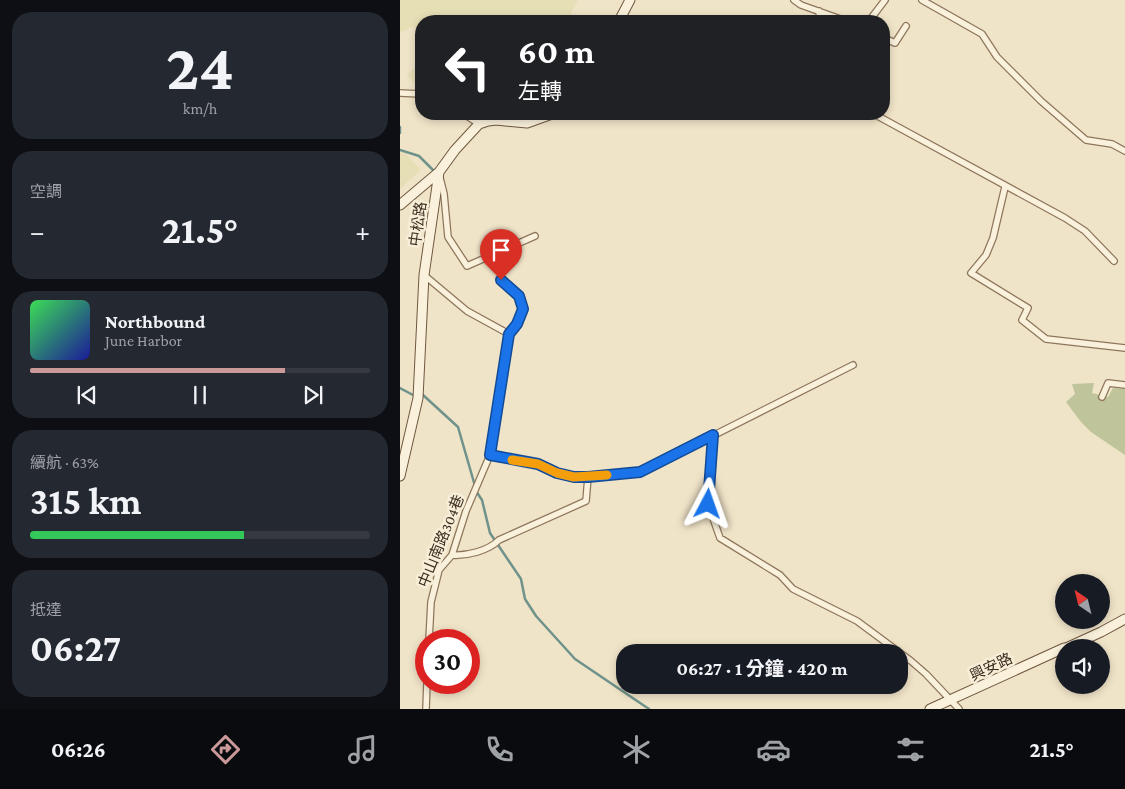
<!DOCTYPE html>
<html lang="zh-TW">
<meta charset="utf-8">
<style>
:root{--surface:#171b24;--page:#242831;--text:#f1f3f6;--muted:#9ea1a6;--line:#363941;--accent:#cc999b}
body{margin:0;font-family:"Crimson Pro","Noto Sans TC",serif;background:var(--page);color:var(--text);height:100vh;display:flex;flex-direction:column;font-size:19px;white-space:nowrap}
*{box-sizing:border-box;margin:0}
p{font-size:16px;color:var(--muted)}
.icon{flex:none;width:28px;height:28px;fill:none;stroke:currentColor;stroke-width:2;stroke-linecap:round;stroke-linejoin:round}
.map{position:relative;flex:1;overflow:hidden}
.details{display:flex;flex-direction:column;gap:12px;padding:12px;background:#0d0f14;width:400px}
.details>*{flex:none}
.guide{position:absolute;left:15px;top:15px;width:475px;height:105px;border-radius:20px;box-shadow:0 2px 8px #0003;background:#202124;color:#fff;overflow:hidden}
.needle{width:32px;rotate:325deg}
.fabs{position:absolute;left:655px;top:574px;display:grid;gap:10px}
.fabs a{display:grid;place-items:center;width:55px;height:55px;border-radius:50%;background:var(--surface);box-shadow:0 2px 8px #0003;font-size:25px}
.speed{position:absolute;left:15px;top:629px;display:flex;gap:10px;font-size:25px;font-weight:700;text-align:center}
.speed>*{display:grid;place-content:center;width:65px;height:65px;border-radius:50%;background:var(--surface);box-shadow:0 2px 8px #0003;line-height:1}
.speed .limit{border:8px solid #d22;background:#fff;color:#111}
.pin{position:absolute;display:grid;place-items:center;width:42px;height:42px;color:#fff;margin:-51px -21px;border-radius:50% 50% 50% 0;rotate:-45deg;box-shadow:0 0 5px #0007}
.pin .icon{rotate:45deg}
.me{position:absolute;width:55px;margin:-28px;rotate:4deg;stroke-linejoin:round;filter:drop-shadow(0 0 4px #0008)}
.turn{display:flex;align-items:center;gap:18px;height:105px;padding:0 20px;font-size:22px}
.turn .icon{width:65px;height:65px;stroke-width:2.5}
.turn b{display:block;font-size:35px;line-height:42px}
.big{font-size:38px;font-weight:700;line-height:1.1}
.details .tile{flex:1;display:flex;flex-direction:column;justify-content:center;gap:8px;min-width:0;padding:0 18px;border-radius:20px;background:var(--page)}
.details .dial{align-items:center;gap:0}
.dial b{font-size:65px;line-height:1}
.song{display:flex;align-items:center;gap:15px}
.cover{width:60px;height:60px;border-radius:8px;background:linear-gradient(135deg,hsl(130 70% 55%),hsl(240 70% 35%))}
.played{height:5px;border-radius:2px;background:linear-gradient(90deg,var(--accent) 75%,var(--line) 75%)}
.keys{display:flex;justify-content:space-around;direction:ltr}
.heat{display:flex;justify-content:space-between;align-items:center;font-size:28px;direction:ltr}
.charge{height:8px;border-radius:4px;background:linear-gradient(90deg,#34c759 63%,var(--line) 0)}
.trip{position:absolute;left:216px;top:644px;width:292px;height:50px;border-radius:20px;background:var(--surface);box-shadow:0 2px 8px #0003;font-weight:700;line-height:50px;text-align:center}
.tab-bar{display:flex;height:80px;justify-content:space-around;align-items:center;background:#090b0e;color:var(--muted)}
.tab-bar .icon{width:35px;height:35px}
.tab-bar .selected{color:var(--accent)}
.tab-bar b{font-size:22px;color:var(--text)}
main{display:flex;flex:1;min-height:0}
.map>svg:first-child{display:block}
.farmland{fill:#e6deb5}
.cemetery{fill:#bfc49a}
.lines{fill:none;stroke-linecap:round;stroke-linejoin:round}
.stream{stroke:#6f938a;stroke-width:2.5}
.street-casing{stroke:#8d765c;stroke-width:8}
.secondary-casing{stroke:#6f573f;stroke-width:11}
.street{stroke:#faf1dc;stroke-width:5.5}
.secondary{stroke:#faf1dc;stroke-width:9}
.route-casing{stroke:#114b97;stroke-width:12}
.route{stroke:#1a73e8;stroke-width:9}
.slow{stroke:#f59e0b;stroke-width:9}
.labels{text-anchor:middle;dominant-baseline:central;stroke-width:5;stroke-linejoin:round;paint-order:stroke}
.street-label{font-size:15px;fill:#3d2e20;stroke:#f7eed8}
</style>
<main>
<section class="details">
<div class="tile dial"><b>24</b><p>km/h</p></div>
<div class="tile"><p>空調</p>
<div class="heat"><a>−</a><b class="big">21.5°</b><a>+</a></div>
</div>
<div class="tile">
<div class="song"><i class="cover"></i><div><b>Northbound</b><p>June Harbor</p></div></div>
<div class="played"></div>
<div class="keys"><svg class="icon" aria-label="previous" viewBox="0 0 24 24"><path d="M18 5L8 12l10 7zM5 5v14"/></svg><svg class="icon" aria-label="pause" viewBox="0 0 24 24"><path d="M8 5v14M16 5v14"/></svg><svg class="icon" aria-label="next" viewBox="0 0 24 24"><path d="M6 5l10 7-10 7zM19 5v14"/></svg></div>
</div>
<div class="tile"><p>續航 · 63%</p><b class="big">315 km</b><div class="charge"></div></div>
<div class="tile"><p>抵達</p><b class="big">06:27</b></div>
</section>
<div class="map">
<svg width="725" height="709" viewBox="0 0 725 709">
<rect width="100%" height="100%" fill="#f0e4c8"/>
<!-- farmland -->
<path class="farmland" d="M0,0H178L171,13L180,21H21V37L13,26L2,32L0,31Z
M21,62V90L7,75Z
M0,151L5,153L21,170L0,189Z"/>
<!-- cemetery -->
<path class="cemetery" d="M694,383L692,393L708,397L713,388L725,389V455L691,432L681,422L666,402L675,394L672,384Z"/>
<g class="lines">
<!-- stream -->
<path class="stream" d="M0,127V133
M0,150L19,156L34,171
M0,388L13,395H23L58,427L75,486
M76,491L82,500L90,533L121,579L125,599L136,616L175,659L249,709"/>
<defs>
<path id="street" d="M394,0L401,5L446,21
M522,0L582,34L597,57L641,101L686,140L712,144L725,151
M419,11L420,21
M469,21L485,0
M484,38L495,43L506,26
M0,93L21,94
M64,114L79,124
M474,114L665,218L685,231L714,261
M40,178L44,194L48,237L67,266L135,236
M605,187L593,238L586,255L571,273L628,308L622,320L646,339L725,348
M24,275L67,311L109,334L90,455L66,511L52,555L39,570L31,602L29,640
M101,280L119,295L123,309L117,324L109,334
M702,397L708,383L725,385
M313,435L308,504L320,538L380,575L393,589L457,621L511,661L526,674L559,709
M90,455L138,464L157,473L174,477L241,472L453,365
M52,555C67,556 88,551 99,540L186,501L188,477
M26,709L27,682"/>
<path id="secondary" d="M219,21L230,0
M0,205L39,172
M0,476L18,398L24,275L39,172L55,150L79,124L88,121L96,120L127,123L152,114
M666,648L701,632L725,619
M530,709L664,648"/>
</defs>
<!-- street casing -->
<use href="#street" class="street-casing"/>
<!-- secondary casing -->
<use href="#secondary" class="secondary-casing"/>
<!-- street -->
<use href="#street" class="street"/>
<!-- secondary -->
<use href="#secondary" class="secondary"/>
</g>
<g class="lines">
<defs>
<path id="route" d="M101,280L119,296L123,309L117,324L109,334L90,455L138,464L157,473L174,477H188L240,472L313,435L308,504"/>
</defs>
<!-- route casing -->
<use href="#route" class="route-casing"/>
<!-- route -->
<use href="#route" class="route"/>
<!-- slow -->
<path class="slow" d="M112,460L138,464L157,473L174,477L207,475"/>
</g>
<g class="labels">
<!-- street labels -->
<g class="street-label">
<text transform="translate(18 224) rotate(-82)">中松路</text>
<text transform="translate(41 541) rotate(-68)">中山南路304巷</text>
<text transform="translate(591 667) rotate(-25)">興安路</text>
</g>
</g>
</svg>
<div class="fabs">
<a><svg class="needle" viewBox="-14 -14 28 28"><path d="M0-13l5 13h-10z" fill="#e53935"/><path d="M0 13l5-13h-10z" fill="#9ea1a6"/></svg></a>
<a><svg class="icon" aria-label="sound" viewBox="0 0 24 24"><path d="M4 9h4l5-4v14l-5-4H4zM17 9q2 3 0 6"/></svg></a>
</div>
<div class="speed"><div class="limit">30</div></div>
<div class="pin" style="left:101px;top:280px;background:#d93025"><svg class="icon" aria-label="arrive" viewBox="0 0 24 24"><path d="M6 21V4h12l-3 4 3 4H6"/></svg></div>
<svg class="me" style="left:308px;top:504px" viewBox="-20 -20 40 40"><path d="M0-17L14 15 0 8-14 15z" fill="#1a73e8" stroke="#fff" stroke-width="4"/></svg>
<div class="trip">06:27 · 1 分鐘 · 420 m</div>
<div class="guide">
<div class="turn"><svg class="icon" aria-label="left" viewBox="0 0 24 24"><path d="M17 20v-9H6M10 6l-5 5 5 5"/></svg><div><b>60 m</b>左轉</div></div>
</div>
</div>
</main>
<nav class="tab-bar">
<b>06:26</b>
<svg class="icon selected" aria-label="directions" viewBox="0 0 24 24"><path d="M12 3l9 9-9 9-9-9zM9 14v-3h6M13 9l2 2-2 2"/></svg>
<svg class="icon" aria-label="music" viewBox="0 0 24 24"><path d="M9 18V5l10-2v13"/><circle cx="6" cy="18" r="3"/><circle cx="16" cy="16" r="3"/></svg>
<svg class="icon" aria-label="phone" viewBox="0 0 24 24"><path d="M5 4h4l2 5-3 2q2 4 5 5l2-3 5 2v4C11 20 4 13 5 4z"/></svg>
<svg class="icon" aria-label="climate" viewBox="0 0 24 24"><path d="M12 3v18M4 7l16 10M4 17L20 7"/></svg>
<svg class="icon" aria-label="car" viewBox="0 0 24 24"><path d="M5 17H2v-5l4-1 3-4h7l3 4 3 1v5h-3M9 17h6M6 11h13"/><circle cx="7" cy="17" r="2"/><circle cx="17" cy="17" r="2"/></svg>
<svg class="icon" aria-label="filters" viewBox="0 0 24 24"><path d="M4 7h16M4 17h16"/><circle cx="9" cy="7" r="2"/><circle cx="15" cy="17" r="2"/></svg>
<b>21.5°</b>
</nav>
